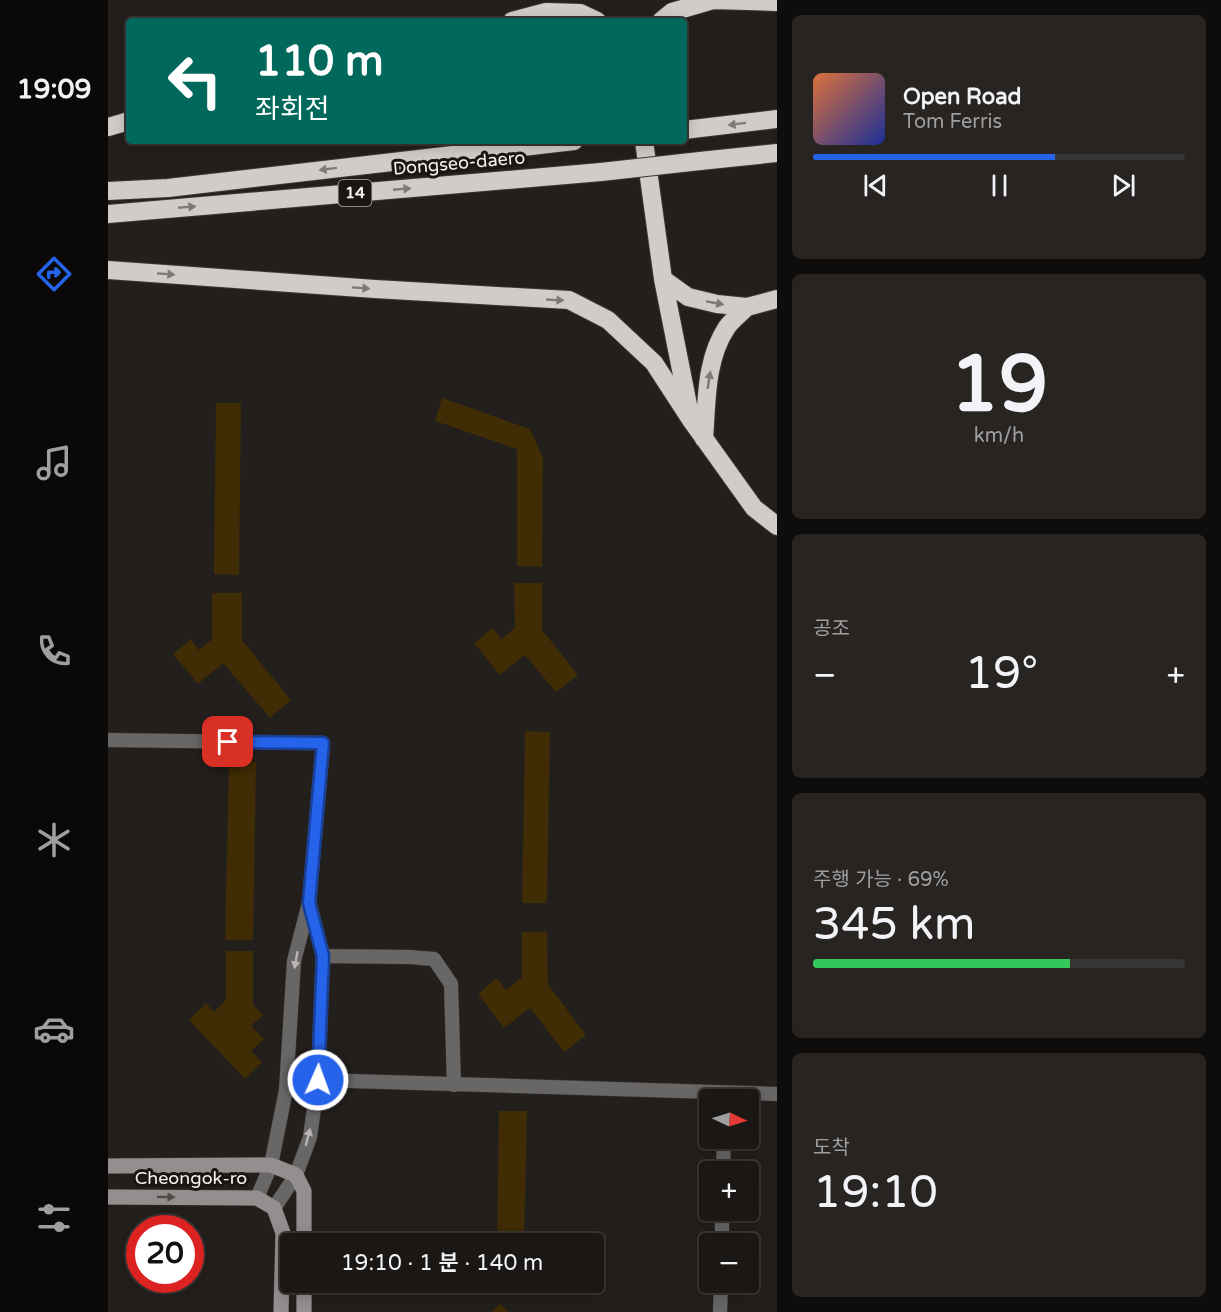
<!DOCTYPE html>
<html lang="ko">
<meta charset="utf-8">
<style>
:root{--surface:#1a1715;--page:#272422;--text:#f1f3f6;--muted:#9f9fa0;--line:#383634;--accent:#2563eb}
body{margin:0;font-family:"Varela Round","Noto Sans KR",sans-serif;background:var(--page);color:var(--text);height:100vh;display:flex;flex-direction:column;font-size:22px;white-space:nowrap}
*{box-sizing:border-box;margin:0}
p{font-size:20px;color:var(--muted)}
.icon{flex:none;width:33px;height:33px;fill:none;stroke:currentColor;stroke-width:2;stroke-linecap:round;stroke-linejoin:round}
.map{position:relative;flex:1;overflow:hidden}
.side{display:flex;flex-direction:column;gap:15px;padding:15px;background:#0e0d0c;width:444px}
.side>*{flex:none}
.banner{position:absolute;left:18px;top:18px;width:561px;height:126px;border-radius:6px;box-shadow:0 3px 15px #0003,0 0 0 2px var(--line);background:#00695c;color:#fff;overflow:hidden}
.needle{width:39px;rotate:94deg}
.buttons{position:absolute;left:591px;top:1089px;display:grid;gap:12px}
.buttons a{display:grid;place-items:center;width:60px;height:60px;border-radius:6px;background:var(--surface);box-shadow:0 3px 15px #0003,0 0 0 2px var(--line);font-size:30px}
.speed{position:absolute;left:18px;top:1215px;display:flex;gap:12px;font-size:30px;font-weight:700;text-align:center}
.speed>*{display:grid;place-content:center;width:78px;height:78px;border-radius:50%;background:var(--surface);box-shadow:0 3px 15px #0003,0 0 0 2px var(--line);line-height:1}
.speed .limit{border:9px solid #d22;background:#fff;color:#111}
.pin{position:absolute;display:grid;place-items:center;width:51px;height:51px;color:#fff;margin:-26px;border-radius:12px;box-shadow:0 3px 9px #0006}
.me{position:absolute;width:66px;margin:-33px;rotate:2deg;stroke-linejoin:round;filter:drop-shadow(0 0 4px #0008)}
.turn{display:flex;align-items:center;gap:21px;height:126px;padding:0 30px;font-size:27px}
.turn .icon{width:78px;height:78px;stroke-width:2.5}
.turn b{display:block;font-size:42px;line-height:51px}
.big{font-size:45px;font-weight:600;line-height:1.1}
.side .widget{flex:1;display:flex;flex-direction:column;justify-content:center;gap:9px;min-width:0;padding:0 21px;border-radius:9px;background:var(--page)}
.side .dial{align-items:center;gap:0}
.dial b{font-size:78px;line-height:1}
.song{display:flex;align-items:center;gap:18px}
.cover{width:72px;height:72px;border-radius:9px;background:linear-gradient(135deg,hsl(20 70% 55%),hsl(230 70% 35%))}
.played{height:6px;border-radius:3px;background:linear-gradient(90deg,var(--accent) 65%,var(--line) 65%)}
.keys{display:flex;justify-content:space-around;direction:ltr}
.heat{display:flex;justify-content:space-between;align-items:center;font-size:33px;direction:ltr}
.charge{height:9px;border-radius:4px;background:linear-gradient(90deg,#34c759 69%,var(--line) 0)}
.trip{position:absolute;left:172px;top:1233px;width:324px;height:60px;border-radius:6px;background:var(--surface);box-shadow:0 3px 15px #0003,0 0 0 2px var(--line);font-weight:600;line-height:60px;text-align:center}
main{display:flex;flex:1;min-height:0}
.menu{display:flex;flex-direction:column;width:108px;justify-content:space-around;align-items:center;background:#0a0908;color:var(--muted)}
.menu .icon{width:42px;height:42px}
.menu .on{color:var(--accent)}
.menu b{font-size:27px;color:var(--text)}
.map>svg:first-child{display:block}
.building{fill:#402c05}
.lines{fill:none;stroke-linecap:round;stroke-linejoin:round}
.lane-casing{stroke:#3b3936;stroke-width:15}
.secondary-casing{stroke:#3b3936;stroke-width:16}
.highway-casing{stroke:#3b3936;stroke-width:20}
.lane{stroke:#696666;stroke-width:14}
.secondary{stroke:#938f8e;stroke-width:15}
.highway{stroke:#d1cbc9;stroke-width:18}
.highway-bridge-casing{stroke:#3b3936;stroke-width:20;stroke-linecap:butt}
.highway-bridge{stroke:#d1cbc9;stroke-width:18}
.oneway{fill:#7e7a77}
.oneway2{fill:#b7b4b3}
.oneway3{fill:#504c4a}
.route-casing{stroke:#184099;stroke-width:15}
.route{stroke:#2563eb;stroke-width:10}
.labels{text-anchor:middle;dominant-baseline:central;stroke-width:6;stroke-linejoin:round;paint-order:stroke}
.shield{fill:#191613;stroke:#b4b1af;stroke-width:1.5}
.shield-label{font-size:16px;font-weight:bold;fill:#f6f4f2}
.street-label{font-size:18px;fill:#f6f4f2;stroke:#191613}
</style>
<main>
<nav class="menu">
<b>19:09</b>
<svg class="icon on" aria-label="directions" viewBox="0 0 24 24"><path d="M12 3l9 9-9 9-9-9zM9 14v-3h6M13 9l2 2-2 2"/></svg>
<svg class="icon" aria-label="music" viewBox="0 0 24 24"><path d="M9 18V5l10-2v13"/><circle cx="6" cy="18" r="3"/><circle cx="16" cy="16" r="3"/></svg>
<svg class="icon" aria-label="phone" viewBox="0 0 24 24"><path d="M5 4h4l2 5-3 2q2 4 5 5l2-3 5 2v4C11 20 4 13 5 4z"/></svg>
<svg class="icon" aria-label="climate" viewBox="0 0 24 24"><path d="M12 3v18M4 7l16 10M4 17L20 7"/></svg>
<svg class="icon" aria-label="car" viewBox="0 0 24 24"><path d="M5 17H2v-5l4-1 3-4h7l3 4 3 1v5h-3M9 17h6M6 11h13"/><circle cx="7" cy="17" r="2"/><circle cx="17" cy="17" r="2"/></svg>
<svg class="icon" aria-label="filters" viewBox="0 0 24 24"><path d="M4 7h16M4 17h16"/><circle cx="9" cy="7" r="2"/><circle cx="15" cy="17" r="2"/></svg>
</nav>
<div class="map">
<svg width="669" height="1312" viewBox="0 0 669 1312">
<rect width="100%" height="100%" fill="#221f1c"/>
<!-- building -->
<path class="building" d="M334,398L422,429L435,458L434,567L409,566V449L327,421Z
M108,403H133L131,575L106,574Z
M406,583H434V630L470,675L448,692L417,655L392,675L366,643L385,628L393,639L407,628Z
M104,593H134V640L183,700L162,718L115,663L90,684L65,654L83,639L91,650L104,639Z
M417,731L442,732L439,903H414Z
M121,761L148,762L145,940H117Z
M414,932H439L440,984L478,1035L456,1052L422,1008L396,1028L370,994L389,978L398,990L414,977Z
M118,951H145V1005L155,1015L143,1026L156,1039L143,1051L154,1062L137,1079L81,1020L98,1003L106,1012L118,1000Z
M391,1111H419L416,1244H389Z
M388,1282H416L415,1290L388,1289Z
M392,1304L400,1312H384Z"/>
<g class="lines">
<defs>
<path id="lane" d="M0,740L215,743L201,903L186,961L178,1090L163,1165L149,1198
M215,956L301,957L326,959L343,984L346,1085
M210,1080L669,1094
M615,1172L616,1138
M166,1208L188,1175L202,1137L210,1080L215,956L202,905
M614,1244V1210
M612,1312L613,1282"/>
<path id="secondary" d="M0,1166L163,1165L188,1175L196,1191V1244
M0,1197L149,1198L166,1208L175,1233L173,1312
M196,1312V1282"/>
<path id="highway" d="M404,21L438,12L472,13L489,21
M553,21L564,12L605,0L669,2
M0,127L21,121
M576,130L669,119
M536,141L555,279L583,420L646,508L669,526
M592,161L669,153
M0,191L60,188L466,141
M0,214L493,172
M0,270L267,289L461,300L500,320L546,363L583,420
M555,279L580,297L609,304L639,307L669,299
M596,439C599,402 597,360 619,327C624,320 633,313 639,307"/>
</defs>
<!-- lane casing -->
<use href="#lane" class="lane-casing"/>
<!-- secondary casing -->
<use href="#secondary" class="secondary-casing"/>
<!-- highway casing -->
<use href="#highway" class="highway-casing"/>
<!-- lane -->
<use href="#lane" class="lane"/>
<!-- secondary -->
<use href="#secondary" class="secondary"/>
<!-- highway -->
<use href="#highway" class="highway"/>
<defs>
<path id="highway-bridge" d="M493,172L592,161"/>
</defs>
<!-- highway-bridge casing -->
<use href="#highway-bridge" class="highway-bridge-casing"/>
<!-- highway-bridge -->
<use href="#highway-bridge" class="highway-bridge"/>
</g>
<!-- one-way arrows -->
<defs><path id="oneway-solid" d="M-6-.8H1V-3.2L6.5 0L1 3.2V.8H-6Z" transform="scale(1.5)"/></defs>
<g class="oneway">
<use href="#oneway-solid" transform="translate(629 124) rotate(173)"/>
<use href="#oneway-solid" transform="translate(220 169) rotate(173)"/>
<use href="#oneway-solid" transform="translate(294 189) rotate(-5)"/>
<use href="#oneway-solid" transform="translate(79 207) rotate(-5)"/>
<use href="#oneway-solid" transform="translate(58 274) rotate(4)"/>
<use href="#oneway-solid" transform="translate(253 288) rotate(4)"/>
<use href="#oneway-solid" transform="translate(447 300) rotate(3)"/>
<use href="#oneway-solid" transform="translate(607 303) rotate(10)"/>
<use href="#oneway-solid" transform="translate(601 380) rotate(-81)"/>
</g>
<g class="oneway2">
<use href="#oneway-solid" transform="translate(188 960) rotate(100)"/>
<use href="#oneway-solid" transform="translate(200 1137) rotate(-75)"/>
</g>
<use class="oneway3" href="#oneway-solid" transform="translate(58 1197)"/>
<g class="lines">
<defs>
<path id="route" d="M120,742L215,743L201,903L215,956L210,1080"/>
</defs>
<!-- route casing -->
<use href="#route" class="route-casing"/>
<!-- route -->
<use href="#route" class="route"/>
</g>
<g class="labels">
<!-- shield labels -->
<rect class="shield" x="230.5" y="180" width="33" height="26" rx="4.5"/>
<g class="shield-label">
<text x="247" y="193">14</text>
</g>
<!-- street labels -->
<g class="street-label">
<text transform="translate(351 163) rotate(-5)">Dongseo-daero</text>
<text x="83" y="1178">Cheongok-ro</text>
</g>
</g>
</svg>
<div class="buttons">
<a><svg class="needle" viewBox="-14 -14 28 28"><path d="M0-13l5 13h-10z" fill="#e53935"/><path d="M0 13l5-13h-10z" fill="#9f9fa0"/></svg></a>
<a>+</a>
<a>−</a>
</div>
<div class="speed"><div class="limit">20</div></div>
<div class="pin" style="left:120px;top:742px;background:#d93025"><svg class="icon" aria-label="arrive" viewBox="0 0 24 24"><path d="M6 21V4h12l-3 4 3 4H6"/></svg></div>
<svg class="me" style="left:210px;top:1080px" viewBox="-20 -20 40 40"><circle r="17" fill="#2563eb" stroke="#fff" stroke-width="3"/><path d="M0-11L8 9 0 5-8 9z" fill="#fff"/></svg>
<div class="trip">19:10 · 1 분 · 140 m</div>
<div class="banner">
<div class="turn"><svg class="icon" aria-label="left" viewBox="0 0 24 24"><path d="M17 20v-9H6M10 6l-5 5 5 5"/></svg><div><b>110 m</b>좌회전</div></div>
</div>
</div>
<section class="side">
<div class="widget">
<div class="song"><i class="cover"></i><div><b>Open Road</b><p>Tom Ferris</p></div></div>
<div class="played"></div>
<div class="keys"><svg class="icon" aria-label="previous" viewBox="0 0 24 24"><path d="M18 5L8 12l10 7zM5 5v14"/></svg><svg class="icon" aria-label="pause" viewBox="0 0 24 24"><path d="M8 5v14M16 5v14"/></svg><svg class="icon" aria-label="next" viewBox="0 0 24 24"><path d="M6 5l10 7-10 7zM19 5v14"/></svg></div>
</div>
<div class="widget dial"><b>19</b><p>km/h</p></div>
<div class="widget"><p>공조</p>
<div class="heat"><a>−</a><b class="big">19°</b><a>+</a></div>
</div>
<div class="widget"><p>주행 가능 · 69%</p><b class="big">345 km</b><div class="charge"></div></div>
<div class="widget"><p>도착</p><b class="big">19:10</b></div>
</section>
</main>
